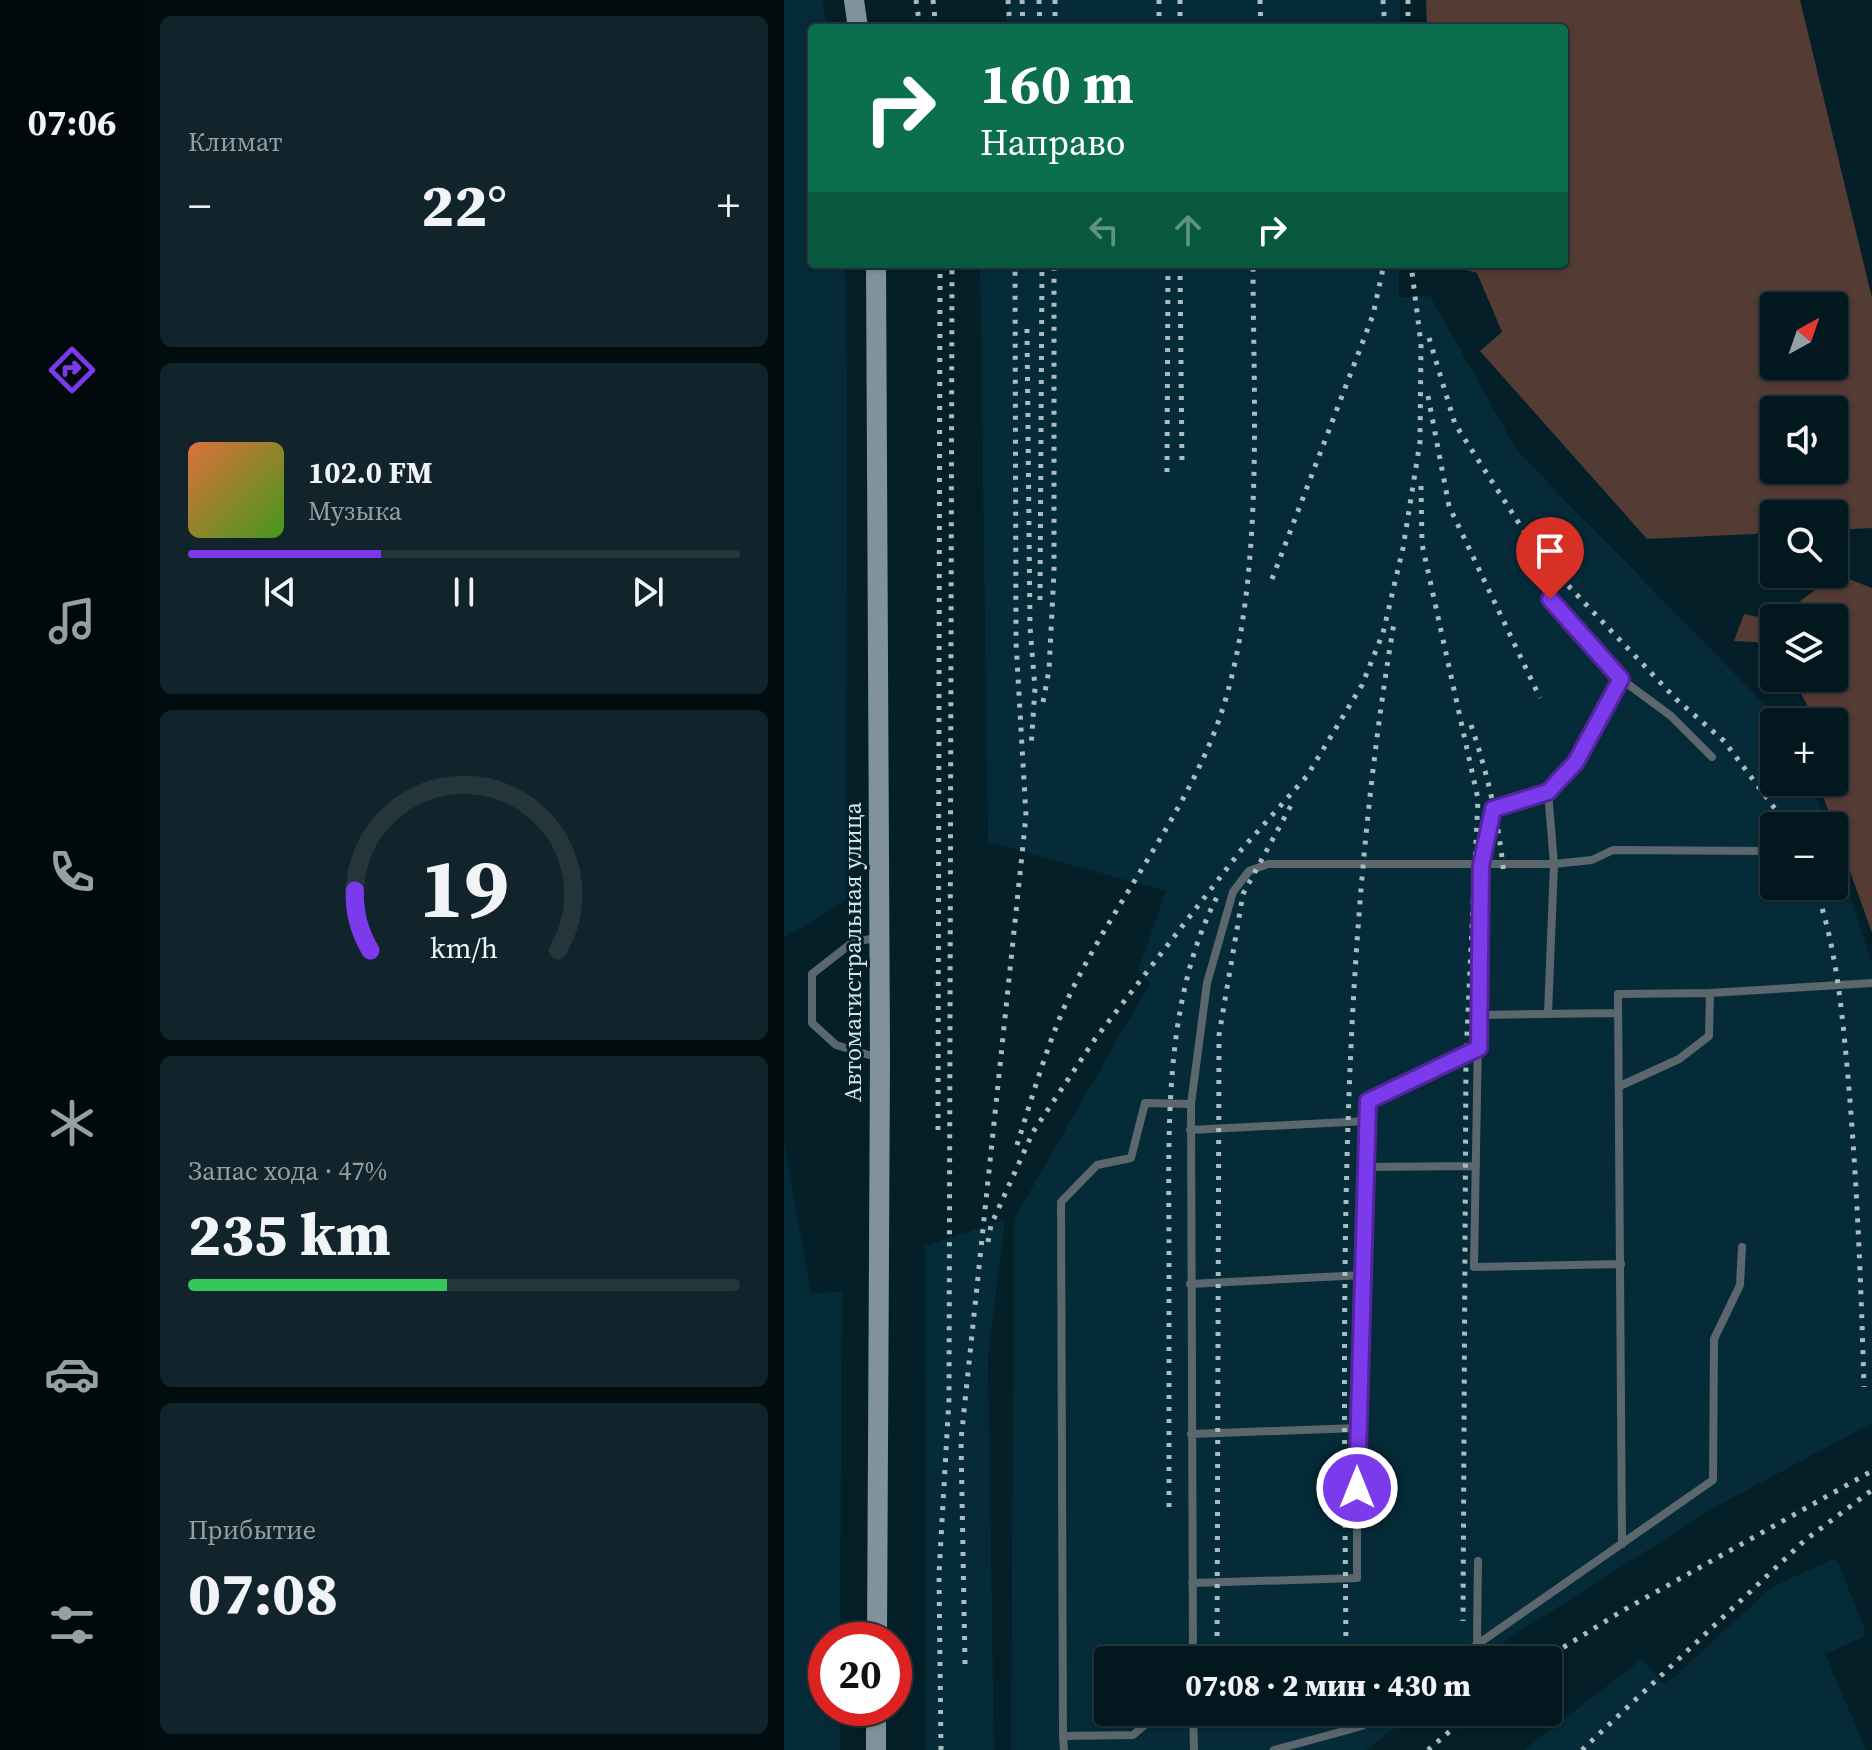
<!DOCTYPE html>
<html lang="ru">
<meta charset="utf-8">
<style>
:root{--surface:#03171e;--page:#11242b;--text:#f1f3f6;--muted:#979fa4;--line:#24363c;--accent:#7c3aed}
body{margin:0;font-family:"Source Serif 4",serif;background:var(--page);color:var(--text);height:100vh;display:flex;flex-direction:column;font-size:30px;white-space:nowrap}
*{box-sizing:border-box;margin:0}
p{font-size:26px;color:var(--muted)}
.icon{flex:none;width:44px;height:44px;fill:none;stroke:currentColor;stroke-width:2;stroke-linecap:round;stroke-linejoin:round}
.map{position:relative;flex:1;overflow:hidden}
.side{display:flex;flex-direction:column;gap:16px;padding:16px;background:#020d10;width:640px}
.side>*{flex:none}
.guide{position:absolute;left:24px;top:24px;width:760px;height:244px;border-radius:8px;box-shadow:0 2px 6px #0004,0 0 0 2px var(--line);background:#0b6e4f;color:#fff;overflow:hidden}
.needle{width:52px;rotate:40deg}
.fabs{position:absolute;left:976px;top:292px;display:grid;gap:16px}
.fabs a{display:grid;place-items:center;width:88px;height:88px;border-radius:8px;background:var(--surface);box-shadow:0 2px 6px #0004,0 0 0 2px var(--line);font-size:40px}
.speed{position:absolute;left:24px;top:1622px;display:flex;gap:16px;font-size:40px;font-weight:700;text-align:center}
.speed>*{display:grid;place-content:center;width:104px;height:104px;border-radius:50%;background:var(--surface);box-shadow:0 2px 6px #0004,0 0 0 2px var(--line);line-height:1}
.speed .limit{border:12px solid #d22;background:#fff;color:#111}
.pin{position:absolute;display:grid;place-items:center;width:68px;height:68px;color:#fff;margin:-82px -34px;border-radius:50% 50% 50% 0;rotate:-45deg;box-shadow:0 0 8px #0007}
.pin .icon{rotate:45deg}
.me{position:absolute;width:88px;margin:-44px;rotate:0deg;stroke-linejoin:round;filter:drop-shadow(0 0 6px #0008)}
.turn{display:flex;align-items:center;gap:28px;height:168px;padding:0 40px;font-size:36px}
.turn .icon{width:104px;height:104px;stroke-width:2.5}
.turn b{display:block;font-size:56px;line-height:68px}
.lanes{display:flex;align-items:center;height:76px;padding:0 40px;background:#0003;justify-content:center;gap:40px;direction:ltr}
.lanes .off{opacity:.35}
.big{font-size:60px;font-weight:800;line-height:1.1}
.side .widget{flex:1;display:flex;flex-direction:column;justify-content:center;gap:12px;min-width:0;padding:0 28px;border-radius:12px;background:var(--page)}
.side .dial{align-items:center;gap:0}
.dial svg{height:208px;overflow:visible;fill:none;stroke:var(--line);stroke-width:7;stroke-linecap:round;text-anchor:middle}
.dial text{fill:var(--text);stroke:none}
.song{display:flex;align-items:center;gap:24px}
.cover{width:96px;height:96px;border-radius:12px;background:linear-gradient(135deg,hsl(20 70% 55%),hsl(100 70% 35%))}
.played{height:8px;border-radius:4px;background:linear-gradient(90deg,var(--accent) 35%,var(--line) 35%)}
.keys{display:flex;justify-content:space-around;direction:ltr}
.heat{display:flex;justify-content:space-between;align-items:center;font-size:44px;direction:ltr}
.charge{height:12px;border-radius:6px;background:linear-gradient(90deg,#34c759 47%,var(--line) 0)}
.trip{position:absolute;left:310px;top:1646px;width:468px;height:80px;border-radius:8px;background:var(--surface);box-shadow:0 2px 6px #0004,0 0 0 2px var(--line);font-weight:800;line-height:80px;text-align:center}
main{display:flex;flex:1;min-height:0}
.menu{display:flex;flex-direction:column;width:144px;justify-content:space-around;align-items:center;background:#01090c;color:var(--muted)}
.menu .icon{width:56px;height:56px}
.menu .active{color:var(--accent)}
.menu b{font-size:36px;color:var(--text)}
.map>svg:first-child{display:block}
.built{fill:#052b38}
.green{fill:#543b34;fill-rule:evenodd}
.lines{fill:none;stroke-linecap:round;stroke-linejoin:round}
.lane{stroke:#5b676d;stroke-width:8}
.secondary{stroke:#80939c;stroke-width:20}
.rail{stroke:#a9bcc2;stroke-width:5;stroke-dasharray:4 8;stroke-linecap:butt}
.route-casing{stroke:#51269a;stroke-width:20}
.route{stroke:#7c3aed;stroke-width:14}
.labels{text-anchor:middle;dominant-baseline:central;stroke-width:6;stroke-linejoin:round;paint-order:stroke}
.street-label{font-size:24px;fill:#d7e7ed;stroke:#041f28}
</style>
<main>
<nav class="menu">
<b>07:06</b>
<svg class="icon active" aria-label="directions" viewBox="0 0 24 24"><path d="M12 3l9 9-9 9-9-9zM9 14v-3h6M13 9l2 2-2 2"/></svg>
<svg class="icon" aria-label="music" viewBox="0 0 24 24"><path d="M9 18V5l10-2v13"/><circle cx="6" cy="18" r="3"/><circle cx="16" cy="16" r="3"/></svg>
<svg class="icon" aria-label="phone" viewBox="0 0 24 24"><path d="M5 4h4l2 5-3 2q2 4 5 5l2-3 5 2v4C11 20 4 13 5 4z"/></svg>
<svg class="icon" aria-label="climate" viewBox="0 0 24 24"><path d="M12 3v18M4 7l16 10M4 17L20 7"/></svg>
<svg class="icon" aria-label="car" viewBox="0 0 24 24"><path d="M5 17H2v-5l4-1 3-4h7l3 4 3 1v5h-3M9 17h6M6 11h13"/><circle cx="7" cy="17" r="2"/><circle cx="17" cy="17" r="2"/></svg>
<svg class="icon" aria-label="filters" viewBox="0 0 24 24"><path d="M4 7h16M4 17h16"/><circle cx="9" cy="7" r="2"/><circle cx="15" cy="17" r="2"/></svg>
</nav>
<section class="side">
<div class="widget"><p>Климат</p>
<div class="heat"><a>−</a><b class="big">22°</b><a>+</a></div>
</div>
<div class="widget">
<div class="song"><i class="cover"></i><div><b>102.0 FM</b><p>Музыка</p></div></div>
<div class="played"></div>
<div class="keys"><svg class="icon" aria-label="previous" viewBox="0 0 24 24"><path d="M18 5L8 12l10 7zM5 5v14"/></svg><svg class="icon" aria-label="pause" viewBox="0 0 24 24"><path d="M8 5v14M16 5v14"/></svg><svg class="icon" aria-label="next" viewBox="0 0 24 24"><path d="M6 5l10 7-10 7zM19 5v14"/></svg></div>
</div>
<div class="widget dial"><svg viewBox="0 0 100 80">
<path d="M14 69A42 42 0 1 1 86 69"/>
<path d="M14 69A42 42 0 0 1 8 46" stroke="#7c3aed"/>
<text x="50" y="56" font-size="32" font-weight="700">19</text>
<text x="50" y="72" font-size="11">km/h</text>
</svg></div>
<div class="widget"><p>Запас хода · 47%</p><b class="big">235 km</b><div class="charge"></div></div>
<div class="widget"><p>Прибытие</p><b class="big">07:08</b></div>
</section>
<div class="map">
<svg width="1088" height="1750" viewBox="0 0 1088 1750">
<rect width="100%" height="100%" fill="#041f28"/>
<!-- built -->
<path class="built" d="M0,0H39L42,28H28V264H61L63,390L62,900L0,938Z
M225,0H616V28H222Z
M196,264H615V298L646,296L734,452L998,722H990V782H1028L1042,826H990V886H1050V849L1088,962V1423L931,1507L727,1637L698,1660H324V1712H631L582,1750H227L230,1219L366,983L354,970L382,891L204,842Z
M0,1142L27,1293L58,1292L56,1640H42V1708H56V1750H0Z
M221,1220L204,1358L210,1750H142L141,1246Z
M1052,1558L1082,1632L1079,1637L1041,1654L1082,1750H740L858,1659L881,1685L988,1587Z"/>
<!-- green -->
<path class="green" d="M642,0H1016L1088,298V528L1050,530V514H990V533L863,539L696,351L718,332L693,273L661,264H780V28H643ZM990,306H1050V366H990ZM990,410H1050V470H990Z
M1052,574L1088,588V933L1034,782H1050V722H1033L1017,694L983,679L985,643L950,641L960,614L990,620V678H1050V618H994Z"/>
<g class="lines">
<!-- lane -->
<path class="lane" d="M766,599L837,679L887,716L928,757
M93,938L69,942L28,974V1023L52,1045L95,1058
M764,1014L770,864L808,860L829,850L985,851
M696,1015L833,1013
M836,1086L895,1059L925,1036L926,993
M406,1130L583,1121
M582,1167L692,1166
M837,1264L690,1267L697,866L709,809L764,792L792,762L837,679
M406,1284L579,1275
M407,1434L573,1428
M838,1544L834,994L926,993L1088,983
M408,1583L573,1578V1428L584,1101L695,1048
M693,1642L694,1561
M409,1660L407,1104L423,983L449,892L465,871L484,864H770L764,792
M671,1660L929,1480L930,1339L956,1285L958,1247
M376,1712L349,1735L279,1736L277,1202L313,1165L347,1158L361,1103L407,1104
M409,1712L410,1750
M279,1736L280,1750
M490,1750L578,1726L600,1712"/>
<!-- secondary -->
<path class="secondary" d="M70,0L74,28
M92,264L96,1058L93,1640
M92,1750V1708"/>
<!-- rail -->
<path class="rail" d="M132,0L136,28
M149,0L152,28
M224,0L226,28
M238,0L239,28
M255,0L256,28
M375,0V28
M476,0L477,28
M599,0L601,28
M271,28V0
M396,28V0
M624,28V0
M396,264L398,465
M243,329L246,627L251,688L247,748
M645,338L671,424L756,556L892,699L940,741L1004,826
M644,396L665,506L756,698
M383,472L384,264
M637,486L638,544L694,799L682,1055L679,1621
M488,579L589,315L600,264
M256,600L258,264
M259,702L265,670L270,572V264
M687,725C704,775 715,823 720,876
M1031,886C1053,949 1058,1012 1064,1077C1073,1181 1077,1283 1080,1387
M154,1130L156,264
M233,1145C250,1091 267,1031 293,980C334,900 391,826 426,743C483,610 469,408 469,264
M204,1242L207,1225L249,1132L311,1039L458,849L523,776L578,685L599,633L619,548L636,442L637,344L627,264
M385,1507C385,1422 385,1337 385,1252C385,1135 378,1002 434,895
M433,1660L435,1035L459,894L510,800
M562,1660C560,1314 552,966 610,623
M759,1660L838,1611L1088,1471
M181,1664L177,1440L242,816L232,642L231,264
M157,1750L155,1574L165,1399L168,264
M644,1750L688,1712
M798,1750L1020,1541L1088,1490"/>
</g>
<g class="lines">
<defs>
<path id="route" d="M573,1488L584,1101L695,1048L697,866L709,809L764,792L792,762L837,679L766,599"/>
</defs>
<!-- route casing -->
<use href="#route" class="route-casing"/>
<!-- route -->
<use href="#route" class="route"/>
</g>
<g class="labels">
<!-- street labels -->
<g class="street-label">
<text transform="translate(68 952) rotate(-90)">Автомагистральная улица</text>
</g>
</g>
</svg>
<div class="fabs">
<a><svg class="needle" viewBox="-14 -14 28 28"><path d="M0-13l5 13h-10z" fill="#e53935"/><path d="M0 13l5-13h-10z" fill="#979fa4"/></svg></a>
<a><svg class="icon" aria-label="sound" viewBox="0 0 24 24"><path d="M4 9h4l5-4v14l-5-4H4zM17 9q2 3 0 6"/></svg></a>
<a><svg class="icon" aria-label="search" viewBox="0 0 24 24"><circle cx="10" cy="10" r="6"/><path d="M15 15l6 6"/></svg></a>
<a><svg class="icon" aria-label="layers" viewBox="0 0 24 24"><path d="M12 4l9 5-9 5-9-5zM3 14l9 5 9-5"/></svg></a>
<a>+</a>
<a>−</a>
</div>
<div class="speed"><div class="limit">20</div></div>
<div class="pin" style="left:766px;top:599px;background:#d93025"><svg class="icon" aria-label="arrive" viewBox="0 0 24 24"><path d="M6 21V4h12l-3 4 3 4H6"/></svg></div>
<svg class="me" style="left:573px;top:1488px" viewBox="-20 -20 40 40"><circle r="17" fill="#7c3aed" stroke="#fff" stroke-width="3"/><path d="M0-11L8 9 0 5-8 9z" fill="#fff"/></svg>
<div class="trip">07:08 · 2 мин · 430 m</div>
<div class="guide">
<div class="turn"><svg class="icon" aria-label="right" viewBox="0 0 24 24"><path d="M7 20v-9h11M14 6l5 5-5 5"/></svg><div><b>160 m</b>Направо</div></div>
<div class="lanes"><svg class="icon off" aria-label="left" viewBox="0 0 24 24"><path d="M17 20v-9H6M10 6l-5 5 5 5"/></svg><svg class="icon off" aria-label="ahead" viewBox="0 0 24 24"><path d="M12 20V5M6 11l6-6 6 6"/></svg><svg class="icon" aria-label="right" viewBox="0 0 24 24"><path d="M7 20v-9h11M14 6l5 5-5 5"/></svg></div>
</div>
</div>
</main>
